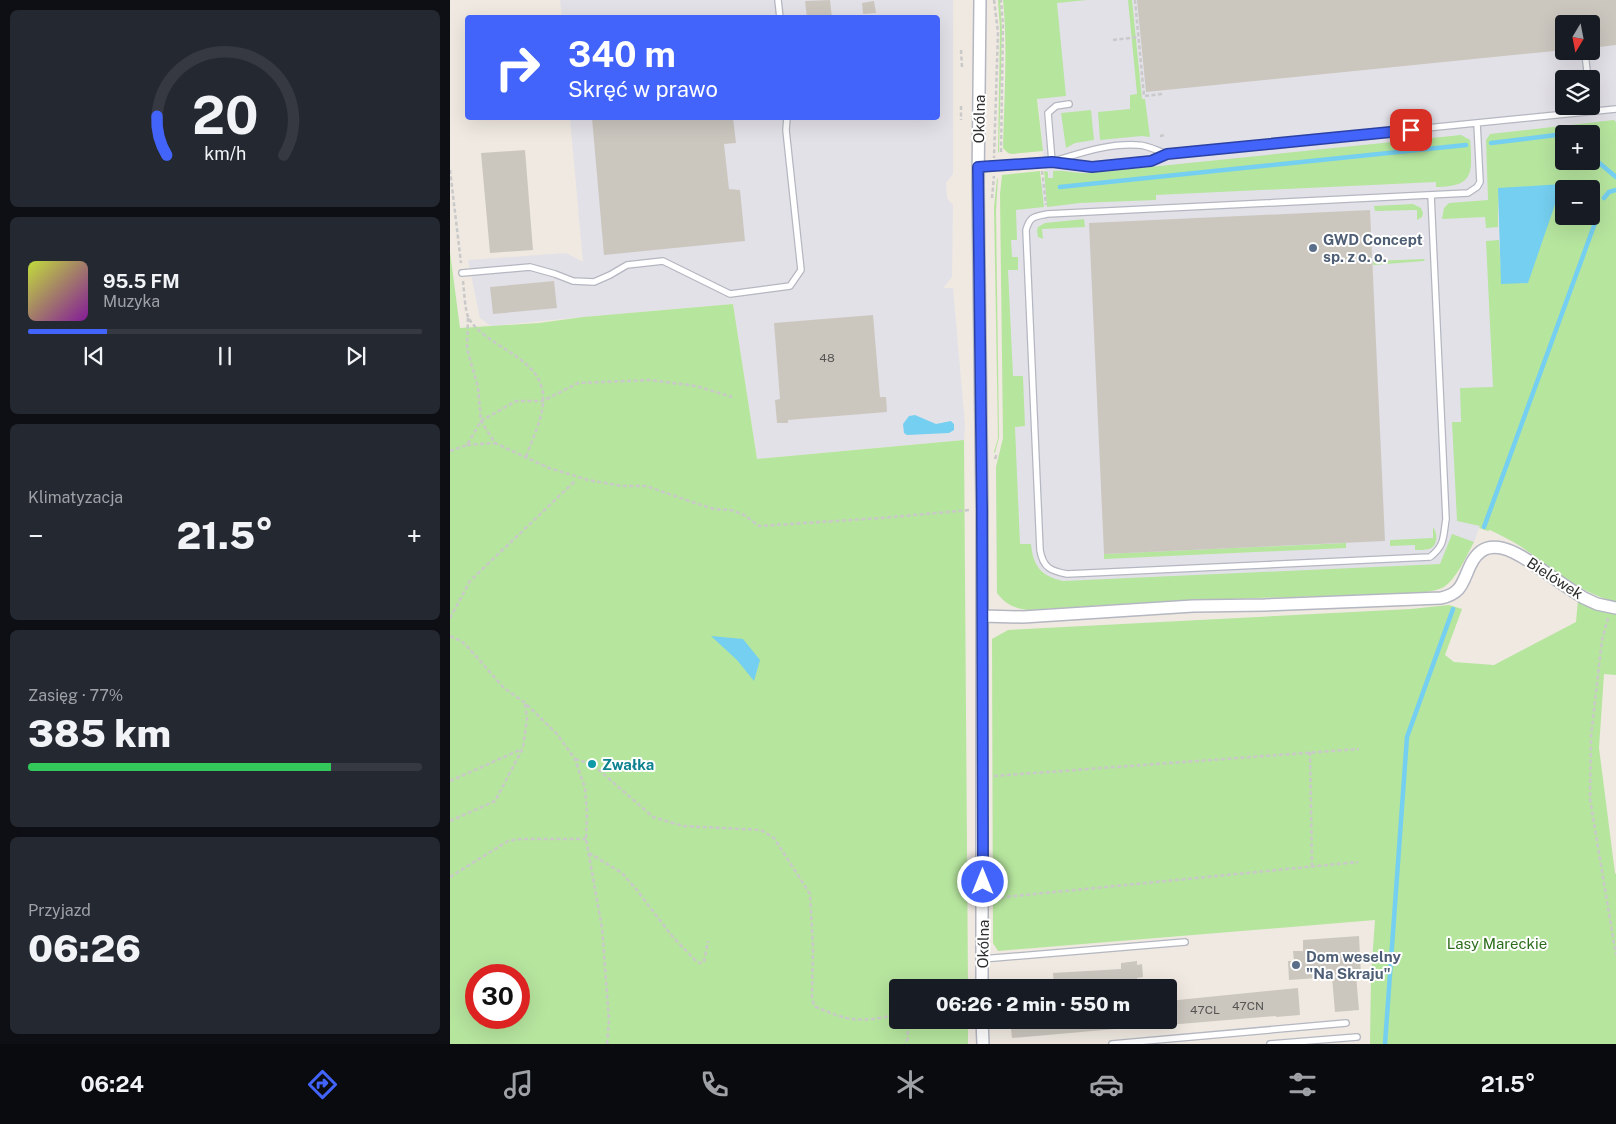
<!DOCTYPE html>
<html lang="pl">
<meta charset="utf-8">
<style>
:root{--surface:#171b24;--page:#242831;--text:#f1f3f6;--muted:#9ea1a6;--line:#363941;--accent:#4264fb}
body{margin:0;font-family:"Public Sans",sans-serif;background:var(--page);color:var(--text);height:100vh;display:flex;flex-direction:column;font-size:19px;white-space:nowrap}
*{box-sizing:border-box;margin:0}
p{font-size:16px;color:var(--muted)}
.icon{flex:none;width:28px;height:28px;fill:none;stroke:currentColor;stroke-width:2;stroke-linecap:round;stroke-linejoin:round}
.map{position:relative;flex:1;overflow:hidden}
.sheet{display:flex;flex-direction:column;gap:10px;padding:10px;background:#0d0f14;width:450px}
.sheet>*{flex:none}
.guide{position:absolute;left:15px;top:15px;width:475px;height:105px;border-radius:5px;box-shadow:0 5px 20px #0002;background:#4264fb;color:#fff;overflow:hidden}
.needle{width:32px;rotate:190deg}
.fabs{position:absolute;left:1105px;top:15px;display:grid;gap:10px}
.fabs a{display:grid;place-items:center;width:45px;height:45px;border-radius:5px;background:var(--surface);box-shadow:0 5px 20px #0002;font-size:25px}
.speed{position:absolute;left:15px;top:964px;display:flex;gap:10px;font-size:25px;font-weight:700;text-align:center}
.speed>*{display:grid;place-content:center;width:65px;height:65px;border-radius:50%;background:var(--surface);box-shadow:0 5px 20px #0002;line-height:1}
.speed .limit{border:8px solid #d22;background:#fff;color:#111}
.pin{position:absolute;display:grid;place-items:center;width:42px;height:42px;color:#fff;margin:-21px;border-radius:10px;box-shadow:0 2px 8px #0006}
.me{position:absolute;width:55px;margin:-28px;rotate:0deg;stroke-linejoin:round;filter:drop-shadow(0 0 4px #0008)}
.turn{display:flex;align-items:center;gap:18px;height:105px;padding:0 20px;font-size:22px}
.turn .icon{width:65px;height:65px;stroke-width:2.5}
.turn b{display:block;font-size:35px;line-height:42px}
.big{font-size:38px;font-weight:800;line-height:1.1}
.sheet .card{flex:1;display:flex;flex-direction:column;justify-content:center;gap:8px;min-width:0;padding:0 18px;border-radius:8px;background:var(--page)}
.sheet .dial{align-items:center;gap:0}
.dial svg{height:130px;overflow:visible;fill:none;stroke:var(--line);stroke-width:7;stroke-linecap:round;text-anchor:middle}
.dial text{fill:var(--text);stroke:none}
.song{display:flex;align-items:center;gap:15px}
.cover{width:60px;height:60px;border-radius:8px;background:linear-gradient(135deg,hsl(70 70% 55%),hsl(290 70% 35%))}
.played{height:5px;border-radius:2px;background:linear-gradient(90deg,var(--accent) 20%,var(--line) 20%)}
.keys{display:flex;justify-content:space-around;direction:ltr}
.heat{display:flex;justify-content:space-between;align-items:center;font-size:28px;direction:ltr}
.charge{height:8px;border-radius:4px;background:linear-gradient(90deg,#34c759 77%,var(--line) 0)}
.trip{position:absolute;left:439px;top:979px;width:288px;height:50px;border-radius:5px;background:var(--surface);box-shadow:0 5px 20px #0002;font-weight:800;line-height:50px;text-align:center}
.menu{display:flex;height:80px;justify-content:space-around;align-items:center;background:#090b0e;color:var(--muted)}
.menu .icon{width:35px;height:35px}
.menu .on{color:var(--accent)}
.menu b{font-size:22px;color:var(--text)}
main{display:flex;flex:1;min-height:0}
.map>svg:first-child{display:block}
.industrial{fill:#e3e1e8;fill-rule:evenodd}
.green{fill:#b6e59e;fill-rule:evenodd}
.water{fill:#75cff0}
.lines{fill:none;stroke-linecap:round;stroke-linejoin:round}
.stream{stroke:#75cff0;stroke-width:4.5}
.building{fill:#cbc7bf}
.service-casing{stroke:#b4b7c1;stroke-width:8}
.minor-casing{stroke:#b4b7c1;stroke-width:14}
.path{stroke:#c9c9c9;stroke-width:2.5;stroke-dasharray:4 2.5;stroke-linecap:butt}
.service{stroke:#fff;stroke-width:5.5}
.minor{stroke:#fff;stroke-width:11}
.route-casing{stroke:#2b41a3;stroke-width:12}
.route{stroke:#4264fb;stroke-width:9}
.service-dot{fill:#5c6f8a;stroke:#fff;stroke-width:2}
.culture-dot{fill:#0f9aa8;stroke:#fff;stroke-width:2}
.labels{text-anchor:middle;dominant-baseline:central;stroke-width:4;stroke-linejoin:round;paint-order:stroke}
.number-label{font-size:12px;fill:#555452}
.street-label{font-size:15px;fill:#2e2e2e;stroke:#fff}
.service-label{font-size:15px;font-weight:bold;fill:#4e5e75;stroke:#fff;text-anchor:start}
.culture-label{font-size:15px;font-weight:bold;fill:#0d838f;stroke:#fff;text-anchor:start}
.park-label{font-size:15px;fill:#2c6e1b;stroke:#fff}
</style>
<main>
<section class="sheet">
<div class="card dial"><svg viewBox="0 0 100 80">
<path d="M14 69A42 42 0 1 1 86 69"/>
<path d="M14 69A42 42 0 0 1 8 45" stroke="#4264fb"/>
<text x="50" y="56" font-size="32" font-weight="700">20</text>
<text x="50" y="72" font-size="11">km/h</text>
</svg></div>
<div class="card">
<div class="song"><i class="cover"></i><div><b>95.5 FM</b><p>Muzyka</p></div></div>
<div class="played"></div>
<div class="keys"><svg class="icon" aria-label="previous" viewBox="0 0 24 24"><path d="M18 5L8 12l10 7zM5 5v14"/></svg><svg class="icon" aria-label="pause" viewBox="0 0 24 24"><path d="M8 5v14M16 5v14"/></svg><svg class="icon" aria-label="next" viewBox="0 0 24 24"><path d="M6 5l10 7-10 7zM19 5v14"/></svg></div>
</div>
<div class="card"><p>Klimatyzacja</p>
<div class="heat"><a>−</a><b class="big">21.5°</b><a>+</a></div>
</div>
<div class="card"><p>Zasięg · 77%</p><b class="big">385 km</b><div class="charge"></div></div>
<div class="card"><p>Przyjazd</p><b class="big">06:26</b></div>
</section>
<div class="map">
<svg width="1166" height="1044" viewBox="0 0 1166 1044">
<rect width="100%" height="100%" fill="#efe9e1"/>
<!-- industrial -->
<path class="industrial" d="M110,0H503V174L496,183L497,198L503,205L502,277L493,288H503L515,425L514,440L307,459L283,304L133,317L41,326L30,318L18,260L116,253L133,262L120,118H488V18H112Z
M578,0H1166V180L1141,189H1114V216L1088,362L1024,542L1008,570L547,593L546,467L557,449V186L596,181ZM1114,24H1141V51H1114ZM1114,79H1141V106H1114ZM1114,134H1141V161H1114Z"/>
<!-- green -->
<path class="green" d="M548,0H550L552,31L549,153L548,152L550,30Z
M553,0H637L607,3L616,96L587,99L593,151L562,154L558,153L553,148C554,99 558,49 553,0Z
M678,0H682L692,99H695L700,137L692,136L650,140L648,112L680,109V95L687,94Z
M641,110L644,140L625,143L616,148L611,113Z
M1164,120L1166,122V602C1125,591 1104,568 1070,546C1061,540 1050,535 1040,530L1038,531L1029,528L1030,526L1007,521L1002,422H1011L1010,388L1043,387L1036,241L1049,240L1052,284L1048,188V227L1036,228L1035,217L992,219L994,208L999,203L1038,200L1036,140L1040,134ZM1114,134H1141V161H1114ZM1114,189H1141V216H1114Z
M1011,135L1020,140C1021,147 1021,154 1021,160C1022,185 1006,186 986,187V182L706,195V200L630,203L597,207L594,171L598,172V178H603V171C615,170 627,174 641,173Z
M590,171L594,207L566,210L567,240H561L562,257H568V270H558L563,376H573L575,426L565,427L570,544H581C583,566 591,576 613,581L990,564L1002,534L1024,542C1017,555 1005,582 992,588C983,592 973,592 964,593L718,601L578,610C564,608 556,605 547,593L546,467L553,438L550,194L552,175Z
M548,178L546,211L549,437L545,453L544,452L548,438L544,207L547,179Z
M963,204L971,208L973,213L972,217L967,220V210L925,211L924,206Z
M634,219L635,227L592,229L593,239L588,237L587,231L588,227L595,223Z
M0,252L10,328L89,323L133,317L283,304L307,459L514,440L518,987L448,988V1020H518V1044H0ZM26,975H69V1018H26Z
M975,259L974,261L923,265V261Z
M983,527C988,533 988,546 979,549C975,550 969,550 965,550V545L940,546V540L983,538Z
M896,543V548L654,559V554Z
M1128,600L1166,613V675L1154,674L1149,748L1165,873L1166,874V1044H920L921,975L925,920L548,951L543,943L542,639L558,630L961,609L999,605L1012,609L995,655L1004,662L1044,665L1126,622Z"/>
<!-- water -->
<path class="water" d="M1112,184L1078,283L1051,284L1048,188Z
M465,415L486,424L501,421L504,424V430L499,433L457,435L454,433L453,424L459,416Z
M261,636L293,639L310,660L304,681L287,660Z"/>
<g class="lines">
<!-- stream -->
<path class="stream" d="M1041,143L1114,134
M1141,156L1166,177
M610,187L1016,145
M1154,198L1159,192L1166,190
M1034,527L1145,223
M935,1044L957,737L1003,609"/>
</g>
<!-- building -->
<path class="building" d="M380,0L382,18H357L355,1Z
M687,0H1166V45L1141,48V24H1114V50L696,92Z
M424,1L426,13L413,14L412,3Z
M142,118H283L286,143L274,144L279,189L290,190L295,241L154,255Z
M75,150L83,250L40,253L31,153Z
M920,210L935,541L654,554L639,223Z
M104,281L107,308L43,314L40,287Z
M423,315L430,397H436L437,412L338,420V423H327L325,400L330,399L324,323Z
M909,936L911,975H906L909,1010L885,1012L882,977L839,980L838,961H844L843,951H853V940Z
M687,961V965L692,964L693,977L687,978L688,982L637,988H604L603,973L671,969V963Z
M848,988L850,1015L826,1017V1016L718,1025V1001Z
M560,1020H677V1028L562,1038Z"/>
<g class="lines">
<defs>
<path id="service" d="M328,0L330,18
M1135,54L1138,79
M604,161C631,153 659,143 688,145C697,145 708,151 717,154
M602,162L598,113L606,106L619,104
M528,167L602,162L642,167L701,161L717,154L1166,109
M981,195L996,519C993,538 995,545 980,557L617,574C601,571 593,568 590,550L576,230C580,216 584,217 597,214L1018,193L1027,187L1030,182L1027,123
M12,273L80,267L105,274L123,281L144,282L160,275L177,265L213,261L280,294L340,286L351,270L336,130L337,118
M532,959L735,942
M662,1044L896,1023
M820,1044L907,1037"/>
<path id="minor" d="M530,0L528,186L532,509V988
M532,616L573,617L743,606L815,605L991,598C1012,593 1012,583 1020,566C1037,528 1073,557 1095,572C1108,581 1121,590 1134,598L1147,604L1166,608
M532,1020L533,1044"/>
</defs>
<!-- service casing -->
<use href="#service" class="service-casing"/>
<!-- minor casing -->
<use href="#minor" class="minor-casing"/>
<!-- path -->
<path class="path" d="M544,0L548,32L544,158
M685,0L694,96L712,94
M663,40L688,37
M511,50L512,67
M511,106V120
M710,136L716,135
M551,152L553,24L551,0
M0,170L11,263
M592,171L596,205
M542,198L544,176
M13,281C14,290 15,312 19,319C39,350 96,357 93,402C92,421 82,439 76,457
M18,318L17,349L28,387L31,421L45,443L99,468L138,480L172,486H196L245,503L264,509L281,510L294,515L309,526L431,518L520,510
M17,445L45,443
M0,451L17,445L31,421L66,401H93L128,383L200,380L246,386L282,397
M545,459L547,453
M0,618L20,581L125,481
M1158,618L1152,640L1141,736L1140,799L1166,955
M0,636L9,640L15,644L54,688L74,702L107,734L125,759L135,788L137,813L136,839L152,928L159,1020L157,1044
M860,752L862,865
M125,759L142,764L203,817L233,826L311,830L324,838L360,894L363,947L362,997L364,1006C398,1021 408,1023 445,1015L448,1017
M544,776L909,749
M0,781L72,749
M0,821L45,801L73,748L77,718L75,703
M139,853L172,873L186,889L222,936L246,961L250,963L254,962L258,941
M0,877L58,841L70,839H136
M544,898L908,862
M453,1020L457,1023L458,1038L455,1044"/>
<!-- service -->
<use href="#service" class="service"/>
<!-- minor -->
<use href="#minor" class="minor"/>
</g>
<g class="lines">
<defs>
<path id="route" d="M533,882L532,509L528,167L602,162L642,167L701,161L717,154L961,130"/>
</defs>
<!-- route casing -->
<use href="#route" class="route-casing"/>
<!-- route -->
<use href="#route" class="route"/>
</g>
<!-- markers -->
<g class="service-dot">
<circle cx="863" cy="248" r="5"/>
<circle cx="846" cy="965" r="5"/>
</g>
<circle class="culture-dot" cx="142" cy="764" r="5"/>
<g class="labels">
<!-- number labels -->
<g class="number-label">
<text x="377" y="358">48</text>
<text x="798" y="1006">47CN</text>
<text x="755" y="1010">47CL</text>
</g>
<!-- street labels -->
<g class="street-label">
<text transform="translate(529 119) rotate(-89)">Okólna</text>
<text transform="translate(1105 578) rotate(33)">Bielówek</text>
<text transform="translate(533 944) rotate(-89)">Okólna</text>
</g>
<!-- service labels -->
<g class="service-label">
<text x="873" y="239">GWD Concept<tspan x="873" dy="17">sp. z o. o.</tspan></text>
<text x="856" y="956">Dom weselny<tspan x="856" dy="17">"Na Skraju"</tspan></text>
</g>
<!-- culture labels -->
<g class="culture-label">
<text x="152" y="764">Zwałka</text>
</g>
<!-- park labels -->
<g class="park-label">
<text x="1047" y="943">Lasy Mareckie</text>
</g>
</g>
</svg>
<div class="fabs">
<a><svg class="needle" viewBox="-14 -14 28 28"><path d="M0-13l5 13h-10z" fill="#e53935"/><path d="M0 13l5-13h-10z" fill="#9ea1a6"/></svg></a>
<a><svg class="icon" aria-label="layers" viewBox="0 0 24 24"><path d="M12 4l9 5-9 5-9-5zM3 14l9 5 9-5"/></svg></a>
<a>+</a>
<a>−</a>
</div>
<div class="speed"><div class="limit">30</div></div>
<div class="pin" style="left:961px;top:130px;background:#d93025"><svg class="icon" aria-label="arrive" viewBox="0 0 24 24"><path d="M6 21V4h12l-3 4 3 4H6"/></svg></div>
<svg class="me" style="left:533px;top:882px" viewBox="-20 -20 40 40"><circle r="17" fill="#4264fb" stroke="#fff" stroke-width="3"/><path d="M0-11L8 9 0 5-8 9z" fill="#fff"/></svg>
<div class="trip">06:26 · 2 min · 550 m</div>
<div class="guide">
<div class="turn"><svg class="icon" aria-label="right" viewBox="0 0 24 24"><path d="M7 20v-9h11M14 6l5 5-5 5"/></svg><div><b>340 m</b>Skręć w prawo</div></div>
</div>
</div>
</main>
<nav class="menu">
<b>06:24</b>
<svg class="icon on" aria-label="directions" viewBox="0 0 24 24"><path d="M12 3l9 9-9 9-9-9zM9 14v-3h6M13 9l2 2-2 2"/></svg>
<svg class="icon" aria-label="music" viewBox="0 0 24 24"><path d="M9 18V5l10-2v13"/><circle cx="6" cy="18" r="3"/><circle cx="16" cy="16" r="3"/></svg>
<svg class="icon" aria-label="phone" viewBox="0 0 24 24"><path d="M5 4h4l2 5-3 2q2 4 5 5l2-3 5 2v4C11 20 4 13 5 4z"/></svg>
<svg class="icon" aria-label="climate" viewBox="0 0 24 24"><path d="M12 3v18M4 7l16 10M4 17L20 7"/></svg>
<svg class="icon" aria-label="car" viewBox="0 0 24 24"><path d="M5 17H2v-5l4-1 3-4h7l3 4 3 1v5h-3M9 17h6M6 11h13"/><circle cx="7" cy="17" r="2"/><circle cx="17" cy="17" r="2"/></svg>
<svg class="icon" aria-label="filters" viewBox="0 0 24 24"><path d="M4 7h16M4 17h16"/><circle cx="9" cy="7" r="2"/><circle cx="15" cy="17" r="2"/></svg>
<b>21.5°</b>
</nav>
